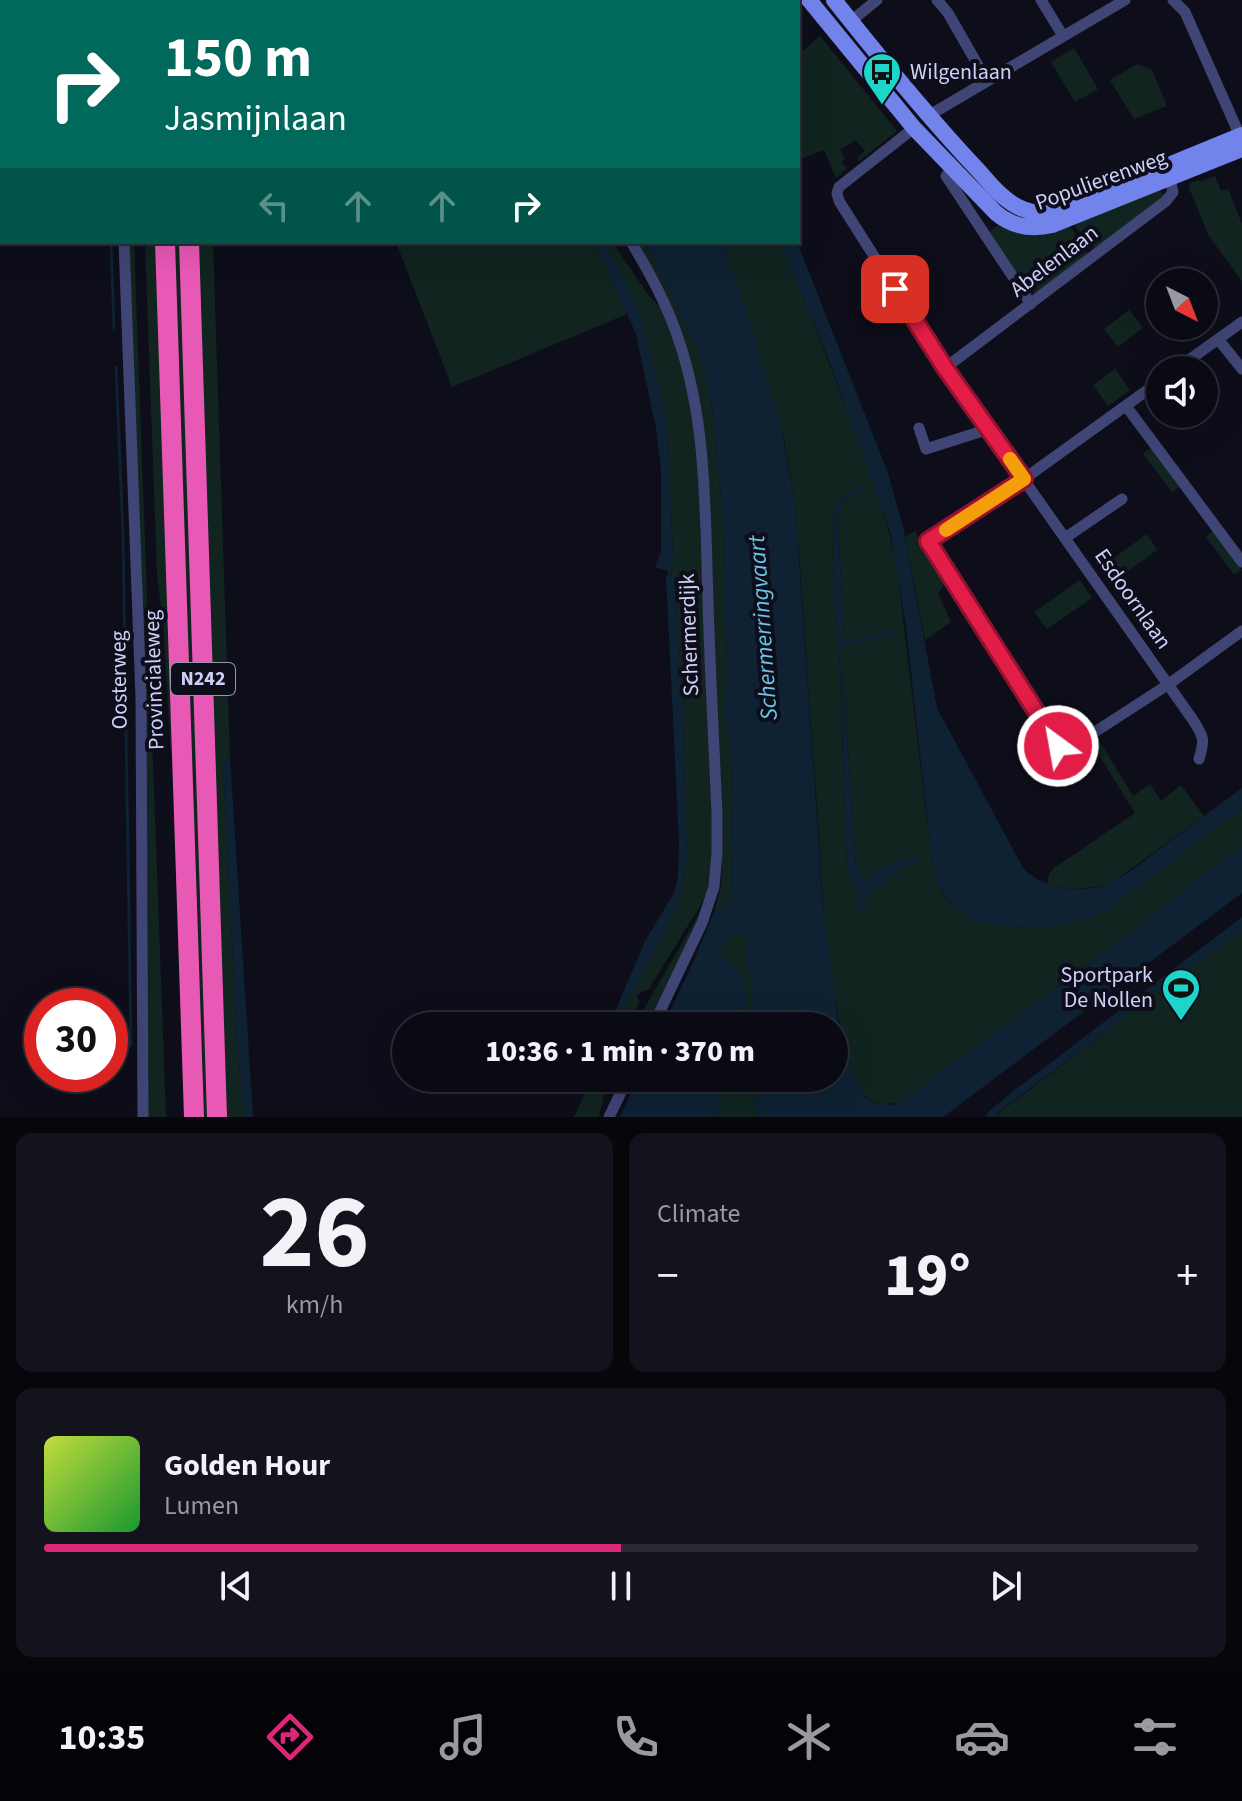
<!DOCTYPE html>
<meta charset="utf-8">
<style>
:root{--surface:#0a0a14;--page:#13131d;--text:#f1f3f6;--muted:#999aa0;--line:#2a2b34;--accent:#db2777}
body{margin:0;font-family:"Source Sans 3",sans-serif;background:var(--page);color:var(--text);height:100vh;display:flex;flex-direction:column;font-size:30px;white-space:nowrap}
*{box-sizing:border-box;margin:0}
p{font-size:26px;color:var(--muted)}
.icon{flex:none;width:44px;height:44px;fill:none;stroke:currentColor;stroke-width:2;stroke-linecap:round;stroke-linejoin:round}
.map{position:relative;height:1117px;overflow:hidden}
.details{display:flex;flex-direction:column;gap:16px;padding:16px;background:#06060b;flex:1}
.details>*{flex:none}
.banner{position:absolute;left:0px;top:0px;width:800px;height:244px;box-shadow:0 8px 32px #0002,0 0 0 2px var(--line);background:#00695c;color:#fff;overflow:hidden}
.needle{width:52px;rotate:138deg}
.fabs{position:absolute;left:1146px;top:268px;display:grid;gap:16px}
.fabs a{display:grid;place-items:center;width:72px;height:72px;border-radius:50%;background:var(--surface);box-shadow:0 8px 32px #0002,0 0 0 2px var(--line);font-size:40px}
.speed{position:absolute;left:24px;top:988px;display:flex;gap:16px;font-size:40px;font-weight:700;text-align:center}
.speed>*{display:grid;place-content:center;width:104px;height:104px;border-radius:50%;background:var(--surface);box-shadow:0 8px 32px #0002,0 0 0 2px var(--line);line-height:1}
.speed .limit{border:12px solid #d22;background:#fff;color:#111}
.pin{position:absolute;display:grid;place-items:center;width:68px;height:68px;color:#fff;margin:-34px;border-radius:16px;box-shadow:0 4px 12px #0006}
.me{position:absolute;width:88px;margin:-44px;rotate:328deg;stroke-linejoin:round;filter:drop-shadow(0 0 6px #0008)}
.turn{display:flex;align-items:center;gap:28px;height:168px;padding:0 32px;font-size:36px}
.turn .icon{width:104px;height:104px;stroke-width:2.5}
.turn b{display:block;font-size:56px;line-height:68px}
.lanes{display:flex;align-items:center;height:76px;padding:0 32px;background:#0003;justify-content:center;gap:40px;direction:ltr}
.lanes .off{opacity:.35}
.big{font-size:60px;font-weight:800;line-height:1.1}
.details .card{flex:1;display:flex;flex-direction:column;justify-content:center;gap:12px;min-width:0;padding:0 28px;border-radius:16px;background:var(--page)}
.details .dial{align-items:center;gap:0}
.dial b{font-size:104px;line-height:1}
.song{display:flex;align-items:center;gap:24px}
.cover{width:96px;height:96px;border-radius:12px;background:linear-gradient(135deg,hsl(70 70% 55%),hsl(130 70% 35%))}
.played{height:8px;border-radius:4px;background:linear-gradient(90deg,var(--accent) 50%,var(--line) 50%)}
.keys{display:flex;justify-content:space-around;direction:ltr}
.heat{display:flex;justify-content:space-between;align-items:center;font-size:44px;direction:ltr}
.details .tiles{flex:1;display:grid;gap:16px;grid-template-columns:1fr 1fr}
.card:last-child{grid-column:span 2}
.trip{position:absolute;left:392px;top:1012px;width:456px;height:80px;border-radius:40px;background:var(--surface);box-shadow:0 8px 32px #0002,0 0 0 2px var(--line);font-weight:800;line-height:80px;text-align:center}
.menu{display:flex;height:128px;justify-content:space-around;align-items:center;background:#040408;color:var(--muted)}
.menu .icon{width:56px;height:56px}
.menu .current{color:var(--accent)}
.menu b{font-size:36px;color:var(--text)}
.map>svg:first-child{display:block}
.green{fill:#112420;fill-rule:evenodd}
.water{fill:#0e2233}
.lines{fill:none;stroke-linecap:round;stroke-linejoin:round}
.stream{stroke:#0e2233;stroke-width:3}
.street{stroke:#3f4574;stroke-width:11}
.secondary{stroke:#7283ec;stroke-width:16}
.highway{stroke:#e859b6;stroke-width:20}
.route-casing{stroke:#92132f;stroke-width:20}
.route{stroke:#e11d48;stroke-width:14}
.slow{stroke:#f59e0b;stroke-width:14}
.labels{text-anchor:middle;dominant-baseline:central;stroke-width:8;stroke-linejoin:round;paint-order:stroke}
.shield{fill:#0e0e1b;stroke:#9496b6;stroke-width:2}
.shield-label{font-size:20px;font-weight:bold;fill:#ced0f8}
.poi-label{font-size:22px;fill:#ced0f8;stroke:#0e0e1b;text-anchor:start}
.street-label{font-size:22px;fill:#ced0f8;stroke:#0e0e1b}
.water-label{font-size:24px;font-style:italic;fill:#6ac5eb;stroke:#0e0e1b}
</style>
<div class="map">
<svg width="1242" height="1117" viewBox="0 0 1242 1117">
<rect width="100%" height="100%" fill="#0e0e1b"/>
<!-- green -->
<path class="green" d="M820,36L897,131L859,161L857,158L865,151L856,140L840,150L845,158L841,162L847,168L836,178L824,150L798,160V55Z
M1074,48L1098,89L1075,102L1051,62Z
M1137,64L1152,70L1167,106L1134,119L1110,80Z
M1215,176L1221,191L1228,189L1242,224V281L1209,236L1189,188L1190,183L1199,180L1200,182Z
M1160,190L1164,196L1095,249L1091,244L1088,246L1074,224Z
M999,224C1030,238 1037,238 1070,226L1088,254L1037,293L1028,291L988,233Z
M129,242H134L166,1117H148V913Z
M145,242H156L173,751H171L163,623L157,574Z
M173,242H183L212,1117H200Z
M197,242H213L230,758L223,761L237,1042L244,1117H223Z
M396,242H593L603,260L627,314L452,387Z
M603,242H612L650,297L663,310L689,390L700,487V533L715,835L711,888L649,989L641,992L637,997L640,1002L626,1026H617L634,987L657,946L678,905L687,861L682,692L674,576L670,575L673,556L668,439L661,394L627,282Z
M634,242H644L666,283L694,342L697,343L711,398L724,527L727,671L725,711L732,754L733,799L731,902L719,909L711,926L734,932L748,933V944L746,954L752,989V1015L759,1022L758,1026H715L690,970L714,912L721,886L723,830L708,547L683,343Z
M725,242H782L784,251C809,311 833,372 856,434C872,478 889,522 897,568L931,853C937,893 945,911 987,923C1020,931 1056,929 1089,918C1111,910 1131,892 1150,878C1180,855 1211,831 1242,808V846L1081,970L906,1098C890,1108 869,1106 859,1088C850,1073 847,1053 843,1036C823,957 822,874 816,793C808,696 803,598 795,501L784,440L734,276L728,268ZM861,487L862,490C846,501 840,500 838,521L844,642L896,629L897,632L842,647V667L856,865L865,880L889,864L917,857V862L897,870L885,882L875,888L866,900L865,908L859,909L858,893L847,867L839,645L834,593L833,550L835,509L839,500Z
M1129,310L1143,328L1118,347L1104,329Z
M1115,369L1130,390L1108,406L1093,385Z
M1151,448L1179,487L1172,492L1143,454Z
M915,531L944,584L938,594L951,622L925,640L905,537Z
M1213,531L1242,570L1234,575L1206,537Z
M1147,534L1157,550L1116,580L1104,565Z
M1080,580L1092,598L1047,629L1034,612Z
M1099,740L1133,796L1150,784L1161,801L1181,785L1204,816L1113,882C1092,890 1069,891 1047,884L1049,874L1054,868L1135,813L1092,744Z
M698,916L702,917L650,1026H634Z
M1242,929V1117H996V1115Z
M592,1078H608L599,1117H574Z
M694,1078H757L756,1106L758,1117H686Z"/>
<!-- water -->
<path class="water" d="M593,242H603L627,282L638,308L661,394L668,439L673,556L672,569L670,571L671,575H674L682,692L687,861L678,905L657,946L634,987L617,1026H609L645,941L674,893L678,877L679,842L666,576L668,575V571L655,567L661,552V469L656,428L636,334L603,260Z
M644,242H725L728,268L734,276L743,302L779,418L795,501L823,905L837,1015L855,1079L865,1097L875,1103L892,1105L906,1098L1081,970L1242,846V893L943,1117H758L756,1106L757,1078H834V1026H758L759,1022L752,1015V989L746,954L748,944L747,933L743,936L734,933L716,951C741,972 746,971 748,1005L729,1017V1026H663L700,948L714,912L731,902L733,799L732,754L725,711L727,671L724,527L711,398L697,344L694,342L666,283Z
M782,242H797L888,473L903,527L937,708L1023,868C1041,888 1079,894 1104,885C1124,878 1140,864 1157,851C1185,830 1214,809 1242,788V808C1210,833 1177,857 1145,882C1127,895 1109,911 1089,918C1056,929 1020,931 987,923C946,912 937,892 931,853L906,627L891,534L832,368L784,251Z
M861,486L863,490C846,500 840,500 838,521L844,641L897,629V633L842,647V667L856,865L865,880L889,864L917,856V862L897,870L885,882L875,888L866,900L865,908L858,909V893L847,867L839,645L834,593L833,549L835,509L839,500Z
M230,758L253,1117H244L237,1042L223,761Z
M1242,917V930L996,1114V1117H986L988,1112L1016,1089Z
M638,1078H724L722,1098L718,1117H620Z"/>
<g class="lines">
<!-- stream -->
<path class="stream" d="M83,0L84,2
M111,242L114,328
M116,367L123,535L131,1045"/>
<!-- street -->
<path class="street" d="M97,0L98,2
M402,0L405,2
M937,0L948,13L987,81
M1041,0L1063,36
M1173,0L1185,12L1240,136
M851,21L877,0
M928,116L1125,0
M914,128L839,187L837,193L839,201L945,368L1193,720C1204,737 1205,740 1199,759
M952,169L946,176L1031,304
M124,242L141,698L143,1117
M631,242C650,273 668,306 679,341C707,423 705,514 708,601C710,672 714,743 717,814V852L714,887L702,923L653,1026
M1218,339L1242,369
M945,368L1166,201L1173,192L1170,179
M1175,370L1242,322
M1160,381L1024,479L928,541L1058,746L1063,749L1070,748L1169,684L1242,631
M1126,406L1242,562
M919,428L926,449L989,429
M1065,538L1122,499
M609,1117L628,1078"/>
<!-- secondary -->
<path class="secondary" d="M809,0L914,128L996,213C1013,227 1031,230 1052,225L1242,149
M834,0C880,58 926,115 977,169C990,183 1004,202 1023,209C1037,215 1050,213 1064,208L1242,135"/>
<!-- highway -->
<path class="highway" d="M139,0V2
M162,0L163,2
M165,242L194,1117
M189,242L217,1117"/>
</g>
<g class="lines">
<defs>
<path id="route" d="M895,289L945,368L1024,479L928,541L1058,746"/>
</defs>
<!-- route casing -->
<use href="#route" class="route-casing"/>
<!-- route -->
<use href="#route" class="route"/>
<!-- slow -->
<path class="slow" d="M946,530L1024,479L1010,459"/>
</g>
<!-- icons -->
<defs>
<symbol id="bus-pin" viewBox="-11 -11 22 30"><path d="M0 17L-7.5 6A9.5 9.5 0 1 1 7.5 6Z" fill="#1dd5c9" stroke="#0e0e1b"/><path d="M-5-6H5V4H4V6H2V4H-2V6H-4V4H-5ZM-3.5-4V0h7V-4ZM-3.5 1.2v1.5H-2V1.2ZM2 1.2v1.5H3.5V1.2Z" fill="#111"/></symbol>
<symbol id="stadium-pin" viewBox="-11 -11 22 30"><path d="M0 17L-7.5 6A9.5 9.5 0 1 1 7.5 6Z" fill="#1dd5c9" stroke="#0e0e1b"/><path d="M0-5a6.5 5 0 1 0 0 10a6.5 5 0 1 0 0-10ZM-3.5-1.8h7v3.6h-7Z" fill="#111"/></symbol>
</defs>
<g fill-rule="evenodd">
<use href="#bus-pin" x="860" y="50" width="44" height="60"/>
<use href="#stadium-pin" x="1159" y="966" width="44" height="60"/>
</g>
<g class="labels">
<!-- shield labels -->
<rect class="shield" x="171" y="663" width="64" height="32" rx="6"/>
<g class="shield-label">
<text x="203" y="679">N242</text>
</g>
<!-- poi labels -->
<g class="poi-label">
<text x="910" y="72">Wilgenlaan</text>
<text x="1153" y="975" text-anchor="end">Sportpark<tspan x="1153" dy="25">De Nollen</tspan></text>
</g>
<!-- street labels -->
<g class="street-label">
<text transform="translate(1101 180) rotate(-20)">Populierenweg</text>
<text transform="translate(1054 261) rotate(-37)">Abelenlaan</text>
<text transform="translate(1133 599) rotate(55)">Esdoornlaan</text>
<text transform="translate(689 635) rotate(-92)">Schermerdijk</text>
<text transform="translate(119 680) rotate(-91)">Oosterweg</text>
<text transform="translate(154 680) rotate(-92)">Provincialeweg</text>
</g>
<!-- water labels -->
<g class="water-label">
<text transform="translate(763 628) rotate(-94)">Schermerringvaart</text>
</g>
</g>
</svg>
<div class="fabs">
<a><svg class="needle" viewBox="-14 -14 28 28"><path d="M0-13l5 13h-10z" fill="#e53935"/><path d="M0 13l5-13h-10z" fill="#999aa0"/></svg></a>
<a><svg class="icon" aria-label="sound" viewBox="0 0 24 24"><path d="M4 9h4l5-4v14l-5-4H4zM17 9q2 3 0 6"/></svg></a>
</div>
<div class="speed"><div class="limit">30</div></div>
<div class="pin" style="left:895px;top:289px;background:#d93025"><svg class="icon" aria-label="arrive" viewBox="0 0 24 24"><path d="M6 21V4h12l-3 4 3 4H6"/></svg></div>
<svg class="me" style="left:1058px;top:746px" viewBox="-20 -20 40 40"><circle r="17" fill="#e11d48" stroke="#fff" stroke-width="3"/><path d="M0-11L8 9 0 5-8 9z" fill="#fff"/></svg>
<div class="trip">10:36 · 1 min · 370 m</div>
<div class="banner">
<div class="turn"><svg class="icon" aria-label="right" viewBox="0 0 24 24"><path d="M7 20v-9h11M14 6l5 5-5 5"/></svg><div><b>150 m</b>Jasmijnlaan</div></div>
<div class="lanes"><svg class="icon off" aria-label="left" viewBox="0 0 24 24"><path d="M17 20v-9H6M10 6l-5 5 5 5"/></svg><svg class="icon off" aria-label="ahead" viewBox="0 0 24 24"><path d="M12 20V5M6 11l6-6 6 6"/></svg><svg class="icon off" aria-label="ahead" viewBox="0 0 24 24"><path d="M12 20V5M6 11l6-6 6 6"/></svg><svg class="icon" aria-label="right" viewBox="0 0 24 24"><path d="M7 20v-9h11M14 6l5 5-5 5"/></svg></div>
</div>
</div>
<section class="details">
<div class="tiles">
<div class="card dial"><b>26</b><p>km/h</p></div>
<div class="card"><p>Climate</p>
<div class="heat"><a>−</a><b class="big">19°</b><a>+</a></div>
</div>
<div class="card">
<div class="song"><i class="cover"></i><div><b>Golden Hour</b><p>Lumen</p></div></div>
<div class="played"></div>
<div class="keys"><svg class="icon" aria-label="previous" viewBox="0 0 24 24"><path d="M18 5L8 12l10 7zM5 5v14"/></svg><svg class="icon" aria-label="pause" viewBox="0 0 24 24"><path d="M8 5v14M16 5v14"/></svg><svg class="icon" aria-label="next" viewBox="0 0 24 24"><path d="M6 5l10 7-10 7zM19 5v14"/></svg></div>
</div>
</div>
</section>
<nav class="menu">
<b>10:35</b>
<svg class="icon current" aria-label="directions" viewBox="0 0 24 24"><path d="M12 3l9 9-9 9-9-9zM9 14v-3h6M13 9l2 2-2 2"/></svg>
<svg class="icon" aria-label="music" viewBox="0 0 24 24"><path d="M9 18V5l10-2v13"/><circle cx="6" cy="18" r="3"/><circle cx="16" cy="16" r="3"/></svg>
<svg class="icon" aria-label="phone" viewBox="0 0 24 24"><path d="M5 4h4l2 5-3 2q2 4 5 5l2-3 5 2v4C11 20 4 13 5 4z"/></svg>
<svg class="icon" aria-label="climate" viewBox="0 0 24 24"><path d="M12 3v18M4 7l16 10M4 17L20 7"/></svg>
<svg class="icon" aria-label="car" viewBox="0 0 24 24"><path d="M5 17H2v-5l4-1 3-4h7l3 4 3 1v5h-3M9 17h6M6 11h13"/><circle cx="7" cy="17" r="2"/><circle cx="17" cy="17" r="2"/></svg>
<svg class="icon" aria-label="filters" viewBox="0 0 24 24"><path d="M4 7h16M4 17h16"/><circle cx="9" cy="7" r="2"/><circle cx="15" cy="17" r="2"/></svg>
</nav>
